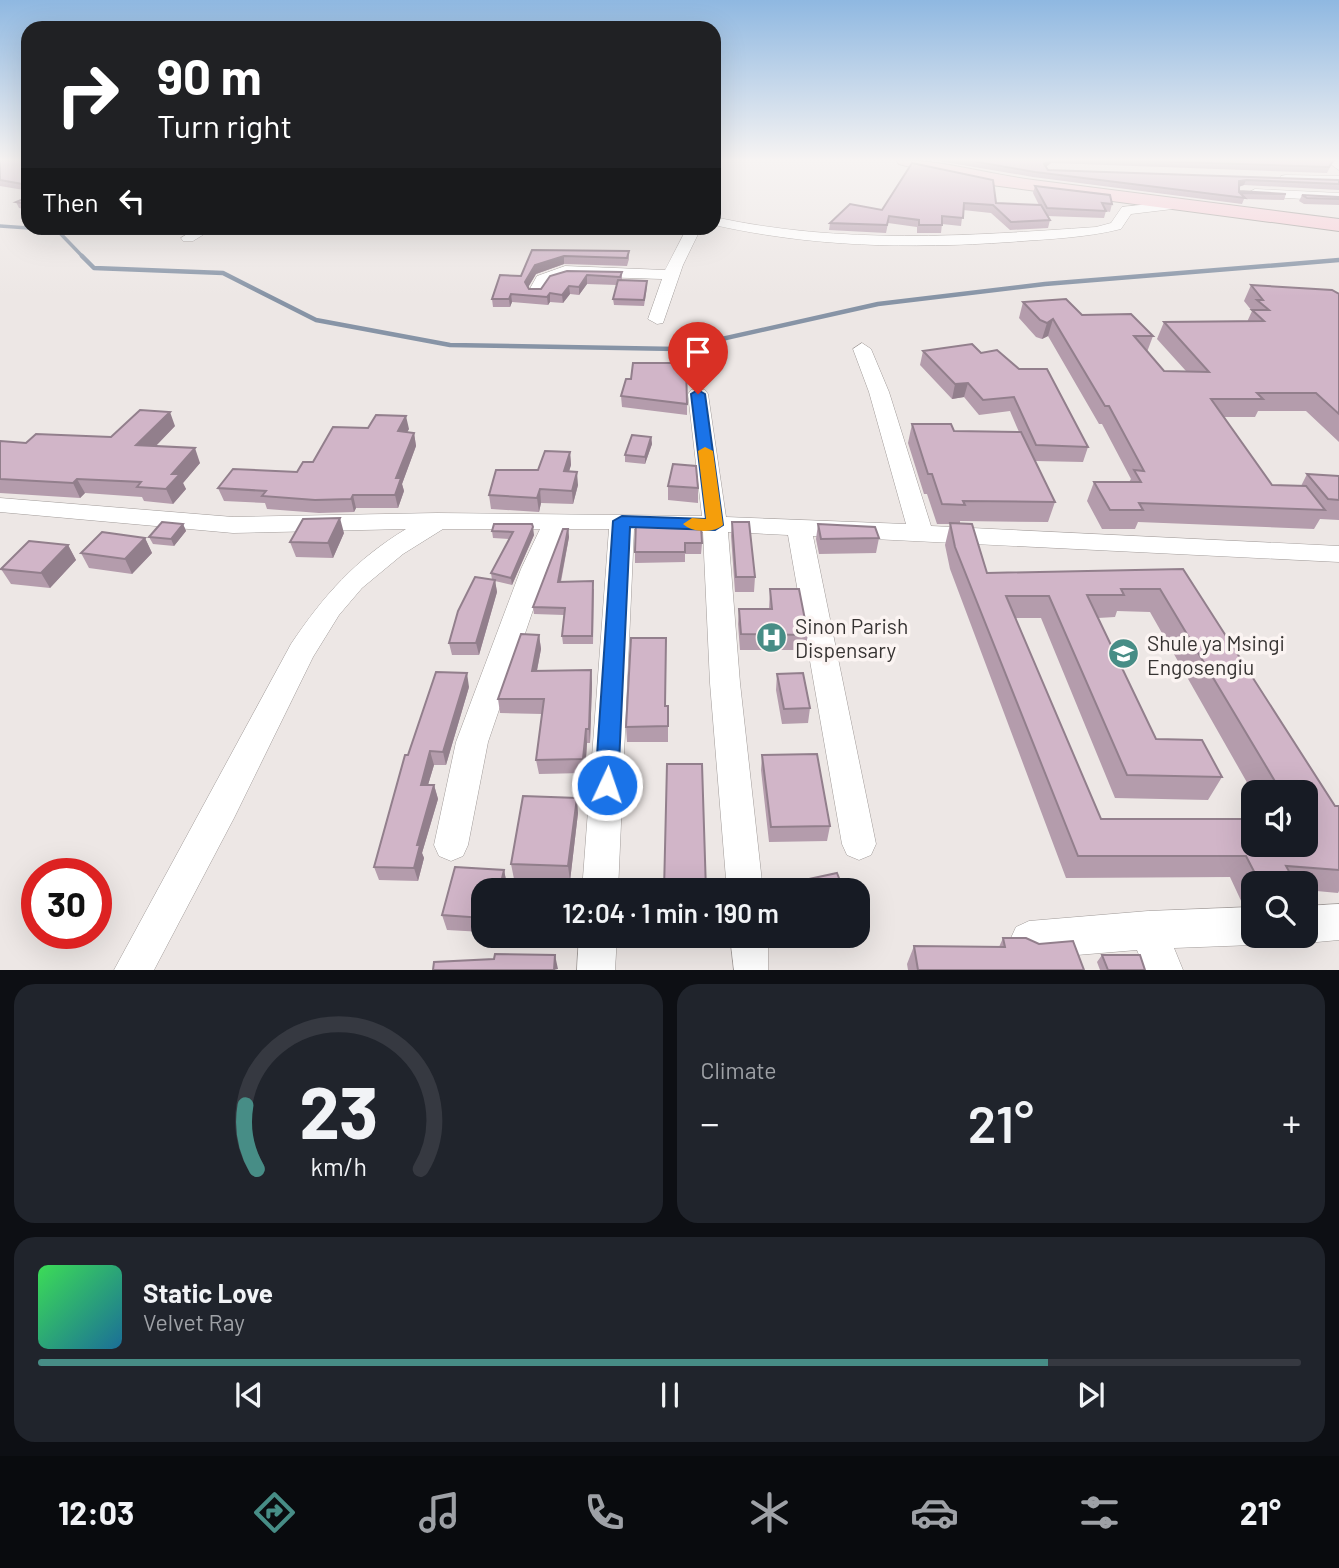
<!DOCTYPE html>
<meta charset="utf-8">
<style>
:root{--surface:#171b24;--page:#20242c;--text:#f1f3f6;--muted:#9ea1a6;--line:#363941;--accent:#478d86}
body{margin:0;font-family:Barlow,sans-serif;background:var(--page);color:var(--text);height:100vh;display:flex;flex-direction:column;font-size:26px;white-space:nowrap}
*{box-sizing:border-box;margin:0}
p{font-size:23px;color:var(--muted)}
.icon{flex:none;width:38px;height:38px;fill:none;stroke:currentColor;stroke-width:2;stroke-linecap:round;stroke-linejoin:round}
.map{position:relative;height:970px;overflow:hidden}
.sheet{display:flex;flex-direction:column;gap:14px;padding:14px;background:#0d0f14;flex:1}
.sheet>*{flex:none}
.top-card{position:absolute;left:21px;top:21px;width:700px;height:214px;border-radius:21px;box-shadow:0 7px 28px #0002;background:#202124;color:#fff;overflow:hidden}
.fabs{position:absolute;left:1241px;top:780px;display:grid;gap:14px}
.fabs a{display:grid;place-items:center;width:77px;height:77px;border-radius:14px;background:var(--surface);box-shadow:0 7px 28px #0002;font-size:35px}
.speed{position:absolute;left:21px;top:858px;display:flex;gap:14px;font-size:35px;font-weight:700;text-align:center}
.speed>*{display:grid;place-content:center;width:91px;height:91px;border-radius:50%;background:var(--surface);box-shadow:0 7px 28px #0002;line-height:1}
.speed .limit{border:10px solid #d22;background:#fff;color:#111}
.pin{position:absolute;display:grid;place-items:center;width:60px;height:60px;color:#fff;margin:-72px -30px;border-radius:50% 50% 50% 0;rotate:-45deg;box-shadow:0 0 7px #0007}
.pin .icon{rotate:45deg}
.me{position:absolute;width:77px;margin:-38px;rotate:3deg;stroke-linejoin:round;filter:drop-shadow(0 0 5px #0008)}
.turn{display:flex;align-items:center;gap:24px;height:147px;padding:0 21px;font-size:32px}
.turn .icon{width:91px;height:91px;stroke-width:2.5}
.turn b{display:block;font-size:49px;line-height:60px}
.then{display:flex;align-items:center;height:66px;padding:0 21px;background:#0003;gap:14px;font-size:26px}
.big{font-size:52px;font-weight:600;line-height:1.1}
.sheet .card{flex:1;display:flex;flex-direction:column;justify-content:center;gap:10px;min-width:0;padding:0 24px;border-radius:21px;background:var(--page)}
.sheet .dial{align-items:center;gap:0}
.dial svg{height:182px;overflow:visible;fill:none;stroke:var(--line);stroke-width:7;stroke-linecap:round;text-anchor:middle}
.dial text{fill:var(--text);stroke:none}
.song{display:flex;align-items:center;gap:21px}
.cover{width:84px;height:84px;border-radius:10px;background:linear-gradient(135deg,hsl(130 70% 55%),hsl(200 70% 35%))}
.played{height:7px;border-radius:4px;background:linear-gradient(90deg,var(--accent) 80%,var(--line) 80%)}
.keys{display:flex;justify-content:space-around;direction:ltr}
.heat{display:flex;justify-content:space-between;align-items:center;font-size:38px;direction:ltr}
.sheet .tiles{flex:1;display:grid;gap:14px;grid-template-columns:1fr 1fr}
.card:last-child{grid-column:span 2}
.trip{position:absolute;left:471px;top:878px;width:399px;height:70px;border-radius:21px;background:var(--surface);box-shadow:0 7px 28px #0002;font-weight:600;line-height:70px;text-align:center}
.menu{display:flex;height:112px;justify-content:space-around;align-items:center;background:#090b0e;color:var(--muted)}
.menu .icon{width:49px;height:49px}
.menu .current{color:var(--accent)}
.menu b{font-size:32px;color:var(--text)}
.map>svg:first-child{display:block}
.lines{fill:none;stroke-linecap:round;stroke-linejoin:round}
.stream-far1{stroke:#8794a6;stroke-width:3.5}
.stream{stroke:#8794a6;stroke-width:4.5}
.street-casing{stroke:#a19b99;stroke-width:1}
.secondary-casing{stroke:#a19b99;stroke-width:2}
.street{fill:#fff;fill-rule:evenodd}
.secondary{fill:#f8d0d9;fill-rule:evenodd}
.wall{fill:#b49cac;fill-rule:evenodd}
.shaded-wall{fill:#927f8c}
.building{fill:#d1b5c8;stroke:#927f8c;stroke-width:2;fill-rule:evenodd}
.route{fill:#1a73e8;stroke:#114b97;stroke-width:2}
.slow{fill:#f59e0b}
.labels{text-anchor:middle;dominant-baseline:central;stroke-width:7;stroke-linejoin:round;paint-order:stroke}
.near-poi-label{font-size:21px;fill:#363332;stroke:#fbf4f2;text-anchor:start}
</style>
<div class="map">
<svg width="1339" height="970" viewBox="0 0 1339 970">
<rect width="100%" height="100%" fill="#ede7e5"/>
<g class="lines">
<!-- stream-far1 -->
<path class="stream-far1" d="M0,226L57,230L84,258"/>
<!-- stream -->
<path class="stream" d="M82,256L94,268L223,273L316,320L450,345L677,349L878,304L1045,284L1339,260"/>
<defs>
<path id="street" d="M1325,160H1339V170Z
M1286,175L1339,176V184L1281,182V176Z
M1255,189L1339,193V201L1250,196L1248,193Z
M1176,201L1181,202V208L1131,214L1121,229C1085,238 1048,239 1010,242C910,249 812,247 714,225V217C843,245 966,236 1096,227L1111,223L1122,207Z
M197,228H214L193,241H183L181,238Z
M687,228H701L683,265L663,323L657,324L648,319L662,279L567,276L549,282L542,295H530L528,292L537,276L565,266L665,270Z
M862,343L871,349L889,392L931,526L1339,546V562L813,536L876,844L871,855L859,860L847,855L842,844L788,535L728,532L740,683L763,891H727L710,683L703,532L634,529L618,891H582L609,529H564L547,569L488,742L468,845L463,856L451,861L439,856L434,845L456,742L521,569L540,529H443L403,554L362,588L339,615L313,657L234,818L154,970H114L291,644C324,595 355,560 406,529L233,533L0,512V498L233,517L437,513L702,516L688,394L691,390H705L708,394L726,517L906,524L869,392L853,349Z
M1339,904V940L1306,943L1293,937L1306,936V906Z
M1253,907V936H1267L1266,939L1253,945L1174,948L1183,970H1145L1137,950L1029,959L1016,953L1010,940L1016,927L1029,921L1148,911Z
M579,936H617L615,970H577Z
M730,936H768V970H734Z"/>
<path id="secondary" d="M896,160C942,160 987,174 1033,180C1135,193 1237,206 1339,219V231L969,182L899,164Z"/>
</defs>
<!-- street casing -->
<use href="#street" class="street-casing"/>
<!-- secondary casing -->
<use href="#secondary" class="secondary-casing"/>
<!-- street -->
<use href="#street" class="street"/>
<!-- secondary -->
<use href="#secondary" class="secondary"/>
</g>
<!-- wall -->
<path class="wall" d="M0,160H28V210L19,208L16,202L27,197H26L23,191L24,190L0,186Z
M933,160H1331L1330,167L1327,173L1051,163L1046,167L1048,170L1339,180V190L1244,185L1239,187V191L1286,194L1284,200L1244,199L1242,204L1033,177Z
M912,163L996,203L1039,205L1033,193L1035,186L1112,204L1110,212L1106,211L1104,218L1047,216L1050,220L1048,228L1010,230L991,213L963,210L961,226L942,224L941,233H917V227L888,223L886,233L829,230L830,223L882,210Z
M1302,195L1339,197V205L1304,204L1299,201Z
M532,250L629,251V259L627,266L564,264L536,274L528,287L529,289H541L550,276L622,272V280L647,281V287L644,306L614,305L613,299L617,285L587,284L579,295L570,294L563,303L550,302L548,305L512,302L510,307H493L492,299L521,276Z
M1251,285L1339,294V442L1306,411H1258L1255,417H1224L1272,485L1301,486L1307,474L1339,476V520L1320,519L1314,529L1138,522L1135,529H1102L1087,501L1094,482H1129L1131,479L1102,424H1099L1048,336L1042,339L1036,337L1019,318L1023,302L1082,315L1153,336L1147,352L1164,371H1186L1157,339L1164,322H1247L1252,311L1244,301Z
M972,344L1088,447L1083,462L1035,461L1055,502L1048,522L960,521V524L987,573L1183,569L1335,806H1339V891L1338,893L1306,890V884H1253V905H1243L1230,877L1066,878L950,569L945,545L950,524H937L927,494H924L908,443L912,424L954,431L1019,432L1010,411L979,415L964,397L952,399L920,365L923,351ZM1117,611L1150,612L1253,793H1306V845L1101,819L1015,618H1041L1115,798L1208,800L1222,777L1156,739L1098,618L1115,617Z
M631,379L687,404V415L622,407L621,396Z
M175,426L156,446L200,463L183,483L186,489L173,504L144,501L142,497L85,493L80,498L0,493V441L26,443L111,437Z
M409,429L407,432L414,433L416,446L402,484L404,491L398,508H356L354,512L319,513L267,509L265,503L224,501L218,488L297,472L313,462Z
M651,437L652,444L645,464L625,462V455Z
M570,452L571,465L569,471L578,485L573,504L541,503L539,512L491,509L489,495L538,470Z
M668,486L698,488V503L668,500Z
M732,522L755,577L754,592H735L731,536Z
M183,524L186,531L174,546L153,544L149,537Z
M494,524L534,535L512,585L495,581L497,592L479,655H452L449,643L492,580L491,573L509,539L493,538L492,531Z
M818,524L879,538L876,553L819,554L816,539Z
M663,525L702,543L701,554H685V562L635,563V552Z
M568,529L569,537L561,582L594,589L593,644H563L562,636L564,615L534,614L533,607Z
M344,533L333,558L296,557L290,542Z
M145,538L152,553L132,574L89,568L81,553Z
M68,545L76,560L50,588L11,584L1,569Z
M770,589L808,635L805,650H740L738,624L739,609H769Z
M539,635L541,649L537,671L591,670L592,684L590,743H587L585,773L539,774L536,760L542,714L500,713L498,699Z
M777,674L810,708L808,723L782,724L776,690Z
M469,687L446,765H434L428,785H434L438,799L422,853L424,858L418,881L379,880L374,867L408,755Z
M665,706H668V742H627L626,727Z
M762,755L830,826L827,841L769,842L761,770Z
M578,813L570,881L514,879L511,864Z
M504,870L507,885L506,891H483V932L447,930L442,915Z
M1003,938L1039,944L1084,970H908L907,964L914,946L999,947Z
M1102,955L1145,970H1100L1097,962Z"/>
<!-- shaded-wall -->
<path class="shaded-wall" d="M1049,160H1052L1051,163L1042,169L1044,164Z
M1246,180L1244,185L1237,187L1239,181Z
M564,256V264L536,274L526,291L525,282L535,265Z
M587,275V284L579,295V287Z
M569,286L570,294L563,303L562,295Z
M550,293V302L548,305L547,297Z
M511,294L512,302L510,307L509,299Z
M1053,319L1048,336L1042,339L1047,323Z
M968,383L964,397L952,399L955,384Z
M170,412L175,426L142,460L136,445Z
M406,416L409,429L401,443L398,431Z
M414,433L416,446L402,484L404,491L398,508L395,495L396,478Z
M651,437L652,444L645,464V457Z
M195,448L200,463L183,483L186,489L173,504L166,489L172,474Z
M570,452L571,465L565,484L564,471Z
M577,472L578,485L573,504L572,491Z
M77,479L85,493L80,498L73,483Z
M540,489L541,503L539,512L537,498Z
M353,495L356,508L354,512L351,499Z
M340,518L344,533L333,558L328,543Z
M183,524L186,531L174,546L171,539Z
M533,527L534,535L512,585L511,578Z
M568,529L569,537L559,589L558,582Z
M145,538L152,553L132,574L125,559Z
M68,545L76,560L50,588L41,573Z
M495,580L497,592L479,655L476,643Z
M539,635L541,649L534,685L532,671Z
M591,670L592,684L590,743L589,729Z
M467,673L469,687L446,765L443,752Z
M586,729L587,743L585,773L583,759Z
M430,751L434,765L424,798L421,785Z
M434,785L438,799L422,853L424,858L418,881L414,868L417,845Z
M577,798L578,813L570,881L568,866Z
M504,870L507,885L506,891H499Z
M555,955L558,969L554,970Z"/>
<!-- building -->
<path class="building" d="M0,160H28V185L0,180Z
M966,160H1049L1044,164L1048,170L1339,180V184L1246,180L1239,181V191L1286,194L1240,193L1245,198L1035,172Z
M1117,160H1331L1333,161L1329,167Z
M912,163L993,180L996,203L1041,205L1050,220L1011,222L993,205L964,203L963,218L942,216V225H919V220L889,216L887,225L830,223L850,204L882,210Z
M1035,186L1110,195L1112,204L1102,203L1106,211L1047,208Z
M1302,195L1339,197V199L1307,198Z
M28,197V204L16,202Z
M532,250L629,251L627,258L564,256L535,265L525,282L529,289H541L550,276L567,271L622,272L620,277L587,275L579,287L569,286L562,295L550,293L547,297L511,294L509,299H492L500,275L521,276Z
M618,280L647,281L644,300L613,299Z
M1251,285L1332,290L1339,294V414L1316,393H1257L1263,399H1211L1272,485L1306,486L1325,510L1139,503L1143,510H1110L1094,482H1141L1134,470L1144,471L1109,406H1105L1053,319L1047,323L1040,320L1023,302L1066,299L1082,315L1131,314L1153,336H1134L1164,371L1209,372L1164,322L1264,321L1252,310H1269L1257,300H1263Z
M972,344L981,353L997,350L1019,369H1047L1088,447L1036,445L1014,397L983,400L968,383L955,384L923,351Z
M633,363H686L687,404L621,396L626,379H631Z
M140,410L170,412L136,445L195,448L172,474H180L166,489L137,487L141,482L77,479L73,483L0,479V441L26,443L36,434L111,437Z
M376,415L406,416L398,431L414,433L396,478H401L395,495H353L351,499L315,500L262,496L266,491L218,488L233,469L297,472L303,462H313L333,427L368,428Z
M912,424H951L954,431L1021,432L1055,502L963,501L965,505L942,504L932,474H928Z
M632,435L651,437L645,457L625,455Z
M545,451L570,452L564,471L577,472L572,491L540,489L537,498L489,495L496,470H538Z
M673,464L696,466L698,488L668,486Z
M1307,474L1339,476V500L1328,499Z
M340,518L328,543L290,542L303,519Z
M636,521L663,522V525H701L702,543H685V552H635Z
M162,522L183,524L171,539L149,537Z
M732,522H749L755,577H736Z
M950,523L972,524L987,573L1183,569L1335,806H1339V870L1286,866L1296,884H1272L1260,883L1246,856H1078L955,547ZM1121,589H1160L1282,793H1306V845H1253V819H1101L1006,596H1049L1127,775L1222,777L1202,740L1156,739L1087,595H1124Z
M494,524H532L533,527L511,578L491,573L513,532L492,531Z
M818,524L875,527L879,538L821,539Z
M563,529H568L558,582L593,581L592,636H562L565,608L533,607Z
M102,532L145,538L125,559L81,553Z
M29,541L68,545L41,573L1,569Z
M475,577L495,580L476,643H449L458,611Z
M770,589H799L808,635L741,634L739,609H772Z
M521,634L539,635L532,671L591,670L589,729H586L583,759L536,760L544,699H498Z
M631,638H666L665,706H668V726L626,727Z
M436,672L467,673L443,752L430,751L421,785H434L417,845H420L414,868L374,867L405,755H408Z
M803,673L810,708L784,709L777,674Z
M817,754L830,826L771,827L762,755Z
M667,764H702L706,891H664Z
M523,796L577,798L568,866L511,864Z
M455,867L504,870L499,891H483V918L442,915Z
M837,873L844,891H782L781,885Z
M1003,938H1026L1039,944L1073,941L1084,970H918L914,946L1005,947Z
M495,954L555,955L554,970H433L434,962L494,959Z
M1102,955H1140L1145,970H1108Z"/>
<!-- sky -->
<linearGradient id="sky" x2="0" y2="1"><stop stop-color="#8fb8e1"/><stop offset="0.54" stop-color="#f7f4f3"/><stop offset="1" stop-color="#f7f4f3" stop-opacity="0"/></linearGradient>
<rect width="1339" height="296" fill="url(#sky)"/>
<!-- route -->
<path class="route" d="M698,390L705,394L723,525L715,530L630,527L618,785L615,792L607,795L599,792L595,785L613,521L622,516L706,519L691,394Z"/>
<!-- slow -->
<path class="slow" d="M705,447L713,451L723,525C715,533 692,533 683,524L692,518L706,519L698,451Z"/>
<!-- icons -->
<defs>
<symbol id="hospital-disc" viewBox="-11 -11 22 22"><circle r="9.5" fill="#478d86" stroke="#fbf4f2"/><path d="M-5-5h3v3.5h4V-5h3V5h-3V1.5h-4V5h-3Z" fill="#fff"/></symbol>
<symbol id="school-disc" viewBox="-11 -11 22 22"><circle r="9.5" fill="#478d86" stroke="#fbf4f2"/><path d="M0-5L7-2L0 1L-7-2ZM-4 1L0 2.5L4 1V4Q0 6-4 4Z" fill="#fff"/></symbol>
</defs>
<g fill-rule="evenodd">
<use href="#hospital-disc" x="754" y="620" width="35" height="35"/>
<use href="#school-disc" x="1106" y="636" width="35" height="35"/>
</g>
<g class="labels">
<!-- near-poi labels -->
<g class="near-poi-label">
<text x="795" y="625">Sinon Parish<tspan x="795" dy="24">Dispensary</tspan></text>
<text x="1147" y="642">Shule ya Msingi<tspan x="1147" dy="24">Engosengiu</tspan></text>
</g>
</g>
</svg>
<div class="fabs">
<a><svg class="icon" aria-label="sound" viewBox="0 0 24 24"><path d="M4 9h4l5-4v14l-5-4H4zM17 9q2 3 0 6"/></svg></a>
<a><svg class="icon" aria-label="search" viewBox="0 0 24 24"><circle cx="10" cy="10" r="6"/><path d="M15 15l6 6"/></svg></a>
</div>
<div class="speed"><div class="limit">30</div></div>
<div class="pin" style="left:698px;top:394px;background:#d93025"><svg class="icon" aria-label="arrive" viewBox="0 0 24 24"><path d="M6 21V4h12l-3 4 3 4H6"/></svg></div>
<svg class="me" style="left:607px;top:785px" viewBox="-20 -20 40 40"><circle r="17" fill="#1a73e8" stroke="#fff" stroke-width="3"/><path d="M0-11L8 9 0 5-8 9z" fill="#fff"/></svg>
<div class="trip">12:04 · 1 min · 190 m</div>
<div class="top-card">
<div class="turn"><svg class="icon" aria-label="right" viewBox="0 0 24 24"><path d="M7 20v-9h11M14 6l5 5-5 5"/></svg><div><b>90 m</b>Turn right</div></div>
<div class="then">Then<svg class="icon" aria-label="left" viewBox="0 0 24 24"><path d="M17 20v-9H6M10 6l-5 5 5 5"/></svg></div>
</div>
</div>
<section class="sheet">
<div class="tiles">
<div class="card dial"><svg viewBox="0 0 100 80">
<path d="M14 69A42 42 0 1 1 86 69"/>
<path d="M14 69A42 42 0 0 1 9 41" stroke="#478d86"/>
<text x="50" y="56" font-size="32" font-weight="700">23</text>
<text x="50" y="72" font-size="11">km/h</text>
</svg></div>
<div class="card"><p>Climate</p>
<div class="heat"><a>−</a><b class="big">21°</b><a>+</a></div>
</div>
<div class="card">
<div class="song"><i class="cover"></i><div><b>Static Love</b><p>Velvet Ray</p></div></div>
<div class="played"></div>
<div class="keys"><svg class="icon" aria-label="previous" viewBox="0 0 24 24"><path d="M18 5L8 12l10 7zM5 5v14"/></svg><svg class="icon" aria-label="pause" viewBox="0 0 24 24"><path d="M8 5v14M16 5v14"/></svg><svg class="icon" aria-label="next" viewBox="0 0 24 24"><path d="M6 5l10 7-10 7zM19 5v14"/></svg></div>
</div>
</div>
</section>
<nav class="menu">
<b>12:03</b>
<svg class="icon current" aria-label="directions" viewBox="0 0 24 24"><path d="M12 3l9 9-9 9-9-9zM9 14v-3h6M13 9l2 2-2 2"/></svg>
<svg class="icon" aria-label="music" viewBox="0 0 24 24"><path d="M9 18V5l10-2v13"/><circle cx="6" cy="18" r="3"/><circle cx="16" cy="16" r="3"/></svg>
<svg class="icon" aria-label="phone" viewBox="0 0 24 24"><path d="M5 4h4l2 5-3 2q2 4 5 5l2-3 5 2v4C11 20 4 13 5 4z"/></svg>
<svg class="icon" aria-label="climate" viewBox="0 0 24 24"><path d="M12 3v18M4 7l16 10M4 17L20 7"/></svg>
<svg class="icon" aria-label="car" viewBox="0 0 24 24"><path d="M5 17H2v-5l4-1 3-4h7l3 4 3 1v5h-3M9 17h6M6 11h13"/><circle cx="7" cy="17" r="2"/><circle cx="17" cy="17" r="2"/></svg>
<svg class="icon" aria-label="filters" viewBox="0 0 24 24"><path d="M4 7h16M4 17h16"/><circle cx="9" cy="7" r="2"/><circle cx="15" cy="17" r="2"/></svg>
<b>21°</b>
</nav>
